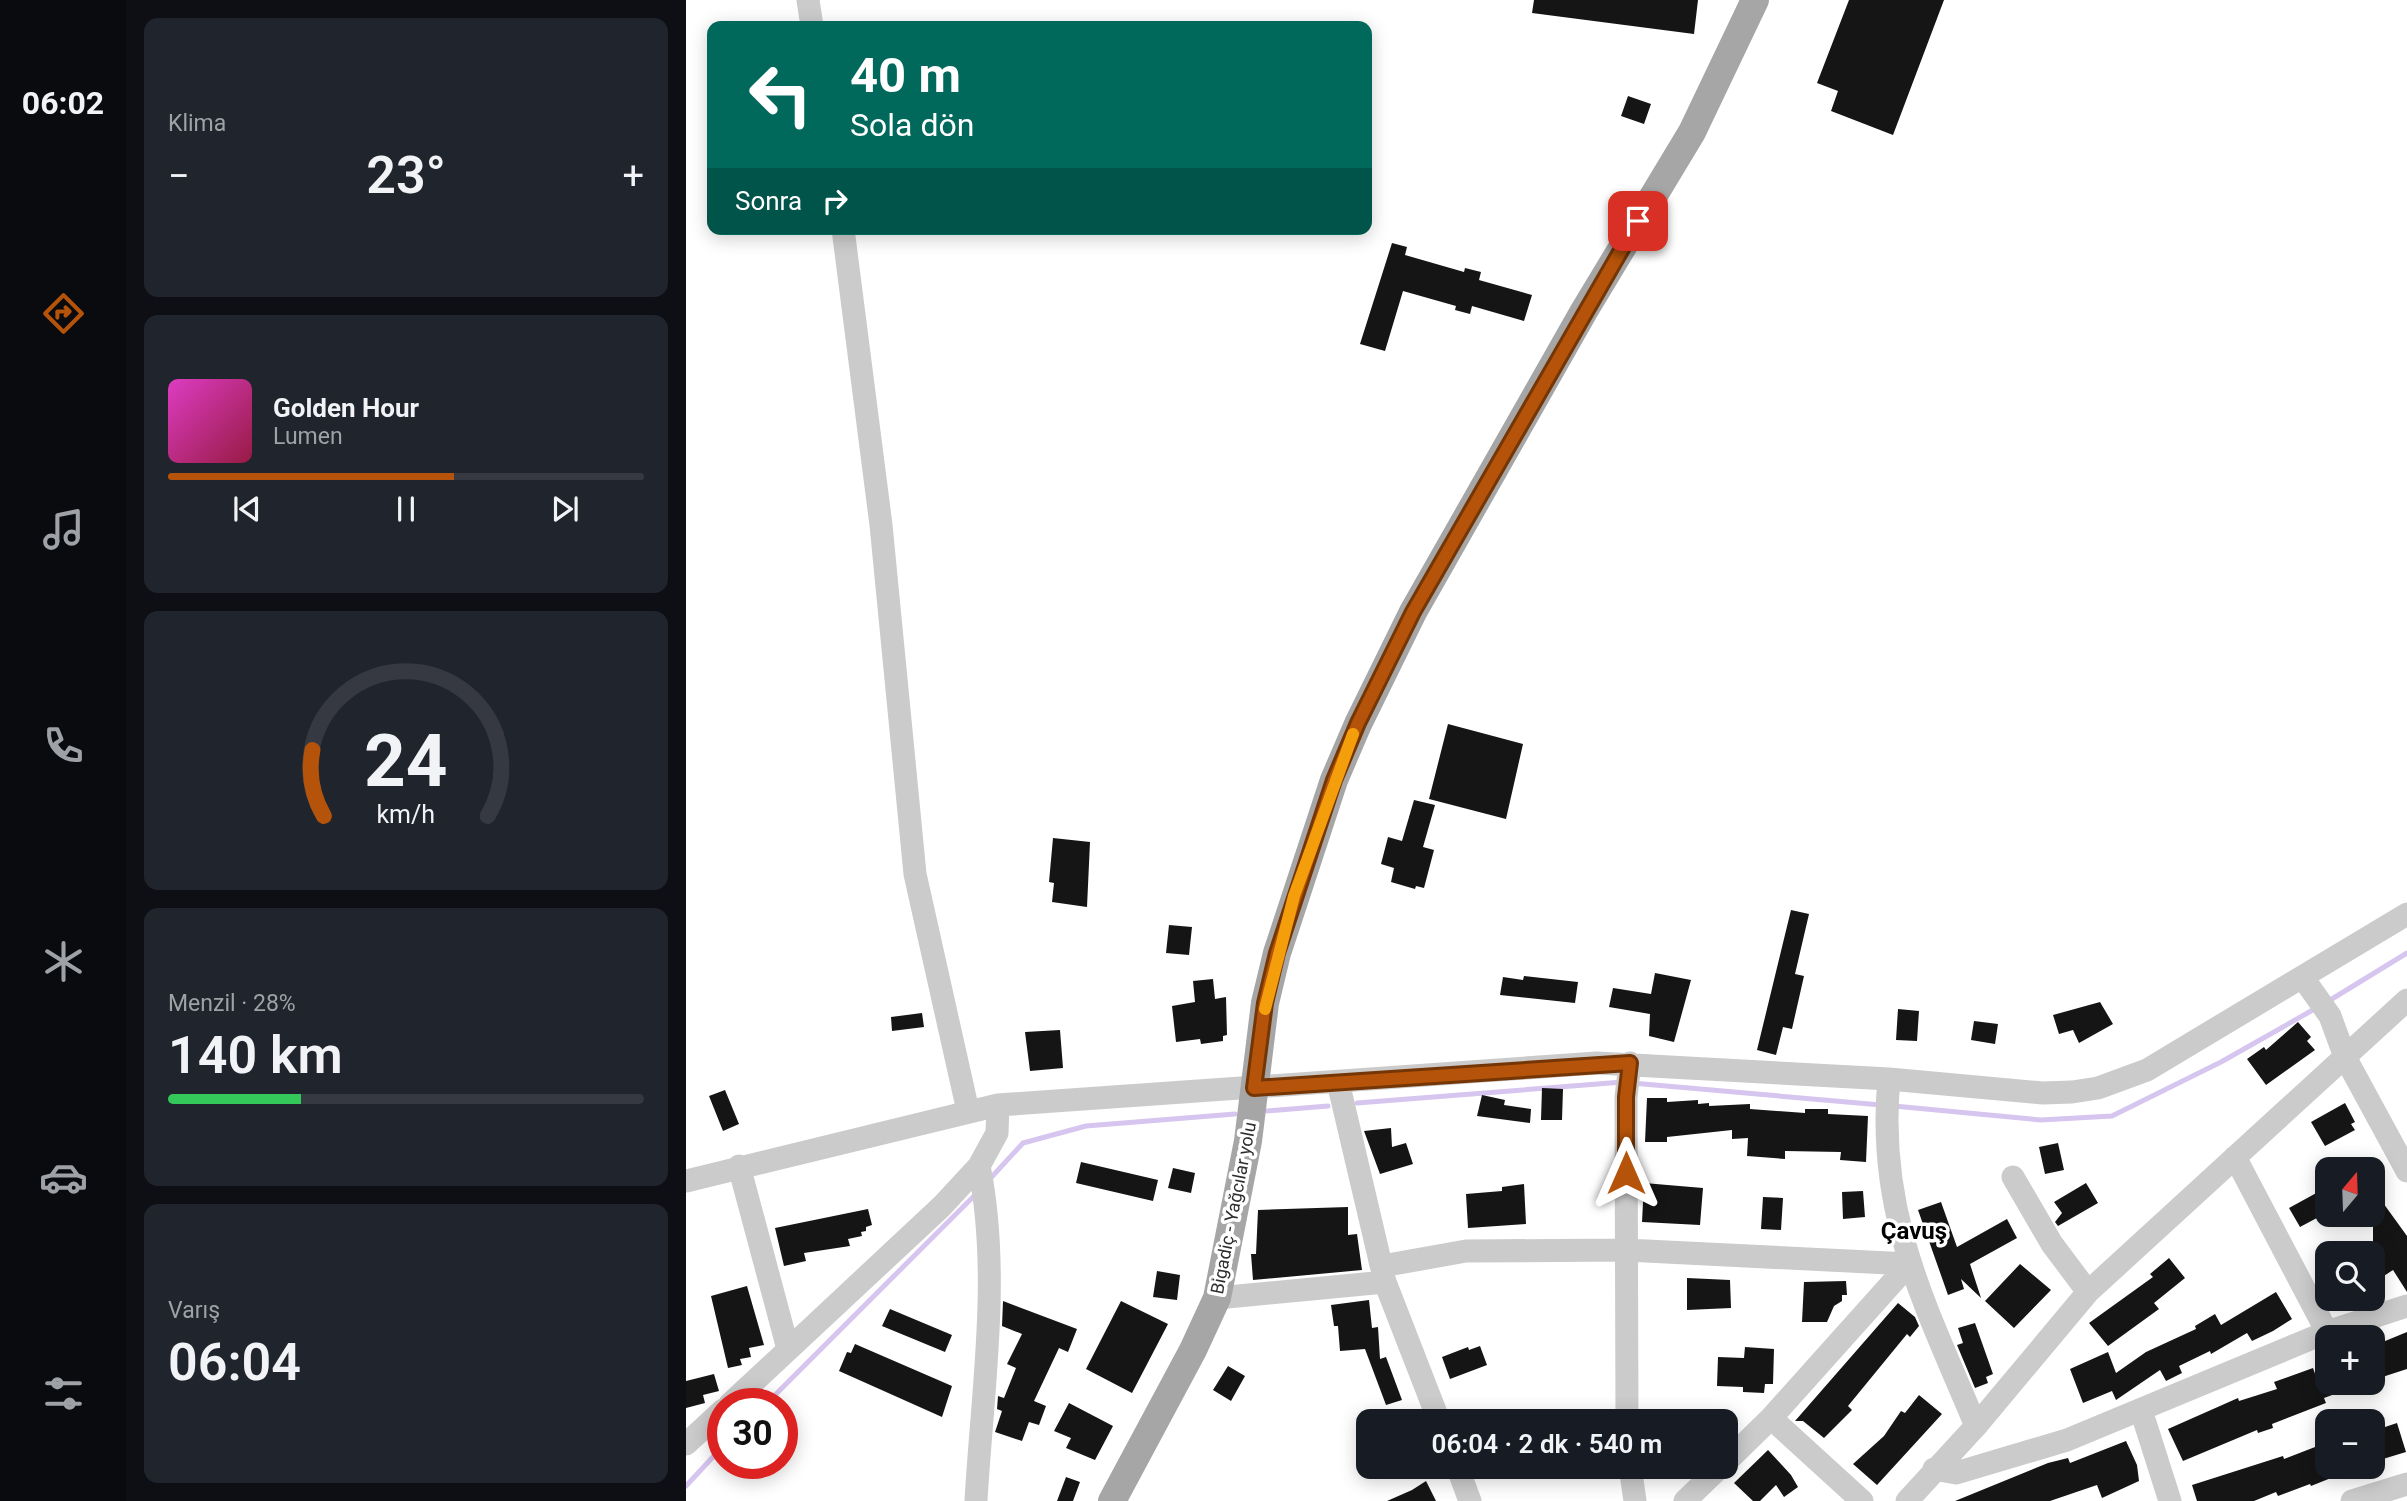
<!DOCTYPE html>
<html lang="tr">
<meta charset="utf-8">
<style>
:root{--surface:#171b24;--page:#20242c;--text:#f1f3f6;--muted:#9ea1a6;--line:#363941;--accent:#b45309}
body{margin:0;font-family:Roboto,sans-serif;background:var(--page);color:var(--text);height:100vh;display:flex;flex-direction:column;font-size:26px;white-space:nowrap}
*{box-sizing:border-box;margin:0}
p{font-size:23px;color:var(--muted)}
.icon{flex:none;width:38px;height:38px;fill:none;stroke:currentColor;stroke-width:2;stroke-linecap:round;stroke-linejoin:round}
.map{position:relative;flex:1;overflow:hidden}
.drawer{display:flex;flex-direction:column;gap:18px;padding:18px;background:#0d0f14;width:560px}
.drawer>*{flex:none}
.hud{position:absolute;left:21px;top:21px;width:665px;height:214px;border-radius:14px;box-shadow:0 4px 18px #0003;background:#00695c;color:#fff;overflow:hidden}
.needle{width:46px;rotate:19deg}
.buttons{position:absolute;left:1629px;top:1157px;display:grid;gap:14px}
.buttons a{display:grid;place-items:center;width:70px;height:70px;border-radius:14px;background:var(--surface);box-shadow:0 4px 18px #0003;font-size:35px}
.speed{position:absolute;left:21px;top:1388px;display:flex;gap:14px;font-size:35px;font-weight:700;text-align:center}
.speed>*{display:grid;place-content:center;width:91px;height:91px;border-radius:50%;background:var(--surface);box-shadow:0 4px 18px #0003;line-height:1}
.speed .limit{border:10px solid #d22;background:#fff;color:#111}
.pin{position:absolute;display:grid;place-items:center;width:60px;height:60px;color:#fff;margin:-30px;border-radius:14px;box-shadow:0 4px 10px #0006}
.me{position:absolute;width:77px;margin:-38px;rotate:0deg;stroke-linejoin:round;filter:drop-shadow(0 0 5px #0008)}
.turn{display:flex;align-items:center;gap:24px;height:147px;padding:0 28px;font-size:32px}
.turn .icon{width:91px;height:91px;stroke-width:2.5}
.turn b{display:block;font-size:49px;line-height:60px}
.then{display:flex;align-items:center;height:66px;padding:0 28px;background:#0003;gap:14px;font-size:26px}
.big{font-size:52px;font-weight:600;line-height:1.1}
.drawer .tile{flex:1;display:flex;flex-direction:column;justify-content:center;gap:10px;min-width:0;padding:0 24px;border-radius:14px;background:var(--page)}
.drawer .dial{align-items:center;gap:0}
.dial svg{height:182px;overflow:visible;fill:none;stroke:var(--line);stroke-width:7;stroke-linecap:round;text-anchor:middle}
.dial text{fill:var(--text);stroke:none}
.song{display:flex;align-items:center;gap:21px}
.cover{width:84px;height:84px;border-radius:10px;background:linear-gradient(135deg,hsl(310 70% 55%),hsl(340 70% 35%))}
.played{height:7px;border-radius:4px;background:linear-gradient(90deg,var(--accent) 60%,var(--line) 60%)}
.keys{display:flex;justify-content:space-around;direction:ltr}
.heat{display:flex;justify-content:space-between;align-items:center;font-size:38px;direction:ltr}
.charge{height:10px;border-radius:5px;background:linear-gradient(90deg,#34c759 28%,var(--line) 0)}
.trip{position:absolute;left:670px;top:1409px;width:382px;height:70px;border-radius:14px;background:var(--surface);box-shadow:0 4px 18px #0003;font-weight:600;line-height:70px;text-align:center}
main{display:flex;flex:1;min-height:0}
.tab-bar{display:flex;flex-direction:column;width:126px;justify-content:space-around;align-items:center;background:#090b0e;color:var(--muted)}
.tab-bar .icon{width:49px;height:49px}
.tab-bar .selected{color:var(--accent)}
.tab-bar b{font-size:32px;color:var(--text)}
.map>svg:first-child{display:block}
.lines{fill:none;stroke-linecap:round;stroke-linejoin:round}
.stream{stroke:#d6c5ee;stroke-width:5}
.building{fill:#151515}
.minor{stroke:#cbcbcb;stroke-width:23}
.major{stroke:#a6a6a6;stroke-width:28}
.route-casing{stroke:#753606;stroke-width:18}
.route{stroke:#b45309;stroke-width:12}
.slow{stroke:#f59e0b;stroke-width:12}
.labels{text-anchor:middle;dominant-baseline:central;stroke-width:7;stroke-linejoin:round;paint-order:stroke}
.street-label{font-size:18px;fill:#2e2e2e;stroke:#fff}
.district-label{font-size:24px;font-weight:bold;fill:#000;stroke:#fff}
</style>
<main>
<nav class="tab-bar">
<b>06:02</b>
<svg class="icon selected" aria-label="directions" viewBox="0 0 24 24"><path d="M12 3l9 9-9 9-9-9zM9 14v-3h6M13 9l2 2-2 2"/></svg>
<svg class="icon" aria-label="music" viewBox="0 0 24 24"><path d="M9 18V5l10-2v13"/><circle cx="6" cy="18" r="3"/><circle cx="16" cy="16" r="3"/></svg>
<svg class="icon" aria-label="phone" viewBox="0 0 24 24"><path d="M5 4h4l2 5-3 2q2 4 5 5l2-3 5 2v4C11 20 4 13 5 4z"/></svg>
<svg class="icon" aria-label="climate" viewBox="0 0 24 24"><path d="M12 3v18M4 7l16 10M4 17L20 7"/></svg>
<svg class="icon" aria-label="car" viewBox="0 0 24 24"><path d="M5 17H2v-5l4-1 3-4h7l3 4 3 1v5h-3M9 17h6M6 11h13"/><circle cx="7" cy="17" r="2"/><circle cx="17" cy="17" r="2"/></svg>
<svg class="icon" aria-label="filters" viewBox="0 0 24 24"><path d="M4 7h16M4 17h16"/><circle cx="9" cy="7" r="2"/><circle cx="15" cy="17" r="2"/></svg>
</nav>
<section class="drawer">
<div class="tile"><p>Klima</p>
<div class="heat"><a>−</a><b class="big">23°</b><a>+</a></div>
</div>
<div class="tile">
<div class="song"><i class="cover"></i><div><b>Golden Hour</b><p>Lumen</p></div></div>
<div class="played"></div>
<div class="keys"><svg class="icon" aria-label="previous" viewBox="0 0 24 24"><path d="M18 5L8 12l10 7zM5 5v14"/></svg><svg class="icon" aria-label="pause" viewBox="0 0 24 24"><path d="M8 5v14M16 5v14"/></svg><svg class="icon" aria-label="next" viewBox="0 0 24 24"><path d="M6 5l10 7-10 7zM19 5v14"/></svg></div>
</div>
<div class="tile dial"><svg viewBox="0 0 100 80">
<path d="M14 69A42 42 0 1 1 86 69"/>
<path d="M14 69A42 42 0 0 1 9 40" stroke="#b45309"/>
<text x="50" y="56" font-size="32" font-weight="700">24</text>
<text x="50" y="72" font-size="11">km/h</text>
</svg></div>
<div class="tile"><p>Menzil · 28%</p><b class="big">140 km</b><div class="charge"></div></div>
<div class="tile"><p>Varış</p><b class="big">06:04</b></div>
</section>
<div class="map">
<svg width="1721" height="1501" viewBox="0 0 1721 1501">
<rect width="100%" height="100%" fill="#fff"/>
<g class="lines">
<!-- stream -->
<path class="stream" d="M1641,1002L1721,953
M946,1083L1195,1105
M671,1103L937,1082
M1208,1106L1355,1120L1426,1116L1535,1062L1632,1007
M581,1111L642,1106
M302,1181L337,1143L400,1126L549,1114
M80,1404L291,1193
M0,1486L37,1446"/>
</g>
<!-- building -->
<path class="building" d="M848,0H1012L1008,34L846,13Z
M1163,0H1258L1207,135L1145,111L1152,91L1131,83Z
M942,96L965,104L958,124L935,116Z
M706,243L721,247L719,255L778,272L779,268L795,272L793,280L846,295L838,321L786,306L784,314L769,310L770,306L717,291L699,351L674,344Z
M762,724L837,744L820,819L743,799Z
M728,800L749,805L737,847L748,850L738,888L730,886L729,889L705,882L708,868L695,864L702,837L716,841Z
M367,838L404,842L401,907L366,902L368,883L363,882Z
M1105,910L1123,914L1109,974L1118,976L1106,1029L1097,1027L1090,1055L1071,1050Z
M483,925L506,927L503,955L480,953Z
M969,973L1005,980L988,1042L963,1036L964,1014L923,1007L927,988L965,994Z
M838,976L892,982L889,1003L814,995L817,977L837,980Z
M527,979L529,999L540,997L541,1035L537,1036V1041L515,1044L514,1039L490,1042L486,1006L509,1002L507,981Z
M1414,1002L1427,1024L1393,1043L1387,1030L1373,1034L1367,1015Z
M1212,1009L1233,1011L1231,1041L1210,1040Z
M236,1013L238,1027L206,1031L205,1017Z
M1288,1021L1312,1024L1309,1044L1285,1040Z
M1612,1022L1625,1037L1621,1041L1629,1050L1580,1085L1561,1059L1578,1047L1580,1050Z
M374,1030L377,1068L344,1071L339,1032Z
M856,1088L877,1089L876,1120H855Z
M39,1090L53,1124L37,1131L23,1096Z
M796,1095L819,1100L818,1105L845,1109L844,1123L791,1116Z
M961,1098H981V1102L1012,1100V1104L1023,1103V1106L1064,1104V1109L1119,1113V1109H1142V1114L1182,1116L1180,1162L1154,1160L1155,1152L1099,1151V1159L1061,1156L1062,1138L1046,1139V1130L981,1137V1142H959Z
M1659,1103L1669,1122L1665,1124L1669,1130L1639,1146L1625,1122Z
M705,1128L706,1147L720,1143L727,1164L694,1174L678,1131Z
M1372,1143L1378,1170L1359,1174L1353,1147Z
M395,1162L472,1180L467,1201L390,1183Z
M487,1168L509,1173L505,1193L482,1188Z
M958,1183L1017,1188L1014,1225L956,1222Z
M1400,1183L1412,1203L1372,1226L1369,1222L1376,1213L1368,1202Z
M838,1184L840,1224L782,1228L780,1194L816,1191V1187Z
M1687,1189L1721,1236V1292L1707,1270L1687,1283Z
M1177,1191L1179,1217L1157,1219L1156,1192Z
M1634,1191L1642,1212L1614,1227L1603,1208Z
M1077,1197L1097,1198L1095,1230L1075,1229Z
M1255,1202L1271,1247L1321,1219L1331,1238L1284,1264L1295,1298L1275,1279L1278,1289L1262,1295L1232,1210Z
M662,1207V1235L671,1234L676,1270L567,1280L565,1254H570L572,1210Z
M182,1209L186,1225L180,1227V1231L175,1232L176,1236L162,1239L164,1246L118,1253L120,1261L98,1266L89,1228Z
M1483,1258L1499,1278L1468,1303L1473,1309L1422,1346L1403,1323L1467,1277L1464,1274Z
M1334,1264L1365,1290L1328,1328L1299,1301Z
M471,1271L494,1275L491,1300L467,1297Z
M1001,1278L1044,1280L1045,1308L1001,1310Z
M1160,1281L1161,1295H1156V1301L1148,1306L1141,1322H1116L1118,1282Z
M61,1286L78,1345L63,1348L65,1357L54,1359L56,1365L42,1368L25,1296Z
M1590,1292L1606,1319L1587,1331L1566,1341L1561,1333L1525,1354L1524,1351L1493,1366L1496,1373L1480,1381L1474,1370L1430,1400L1426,1391L1397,1403L1384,1369L1422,1352L1430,1373L1460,1352L1510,1329L1509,1326L1529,1314L1535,1325Z
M683,1300L686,1328L692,1327L694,1359L700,1357L716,1400L700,1405L679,1349L654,1351L652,1326H648L645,1305Z
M317,1301L391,1329L382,1352L373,1348L348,1401L360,1406L353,1425L343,1422L336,1441L309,1432L316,1411L311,1409L312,1396L318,1398L330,1368L321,1364L336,1334L316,1326Z
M435,1301L482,1324L446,1393L400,1369Z
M1212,1303L1229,1317L1233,1326L1224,1337L1221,1334L1162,1406L1166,1410L1138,1438L1117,1421H1109Z
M204,1309L266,1335L259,1352L196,1326Z
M1289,1323L1307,1374L1300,1377L1302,1383L1289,1388L1271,1345L1277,1343L1272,1328Z
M1721,1332V1369L1687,1380V1346Z
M169,1344L266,1386L256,1417L153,1371L161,1352L165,1353Z
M794,1346L801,1365L764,1379L756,1357L782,1347L783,1350Z
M1059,1347L1088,1349L1087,1384H1079L1078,1393L1057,1392V1387L1031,1386L1032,1357L1058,1358Z
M542,1366L559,1376L545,1401L527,1390Z
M1627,1368L1632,1382L1676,1384L1638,1398L1640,1403L1586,1424L1587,1428L1572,1433L1571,1430L1497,1461L1482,1429L1552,1398L1553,1401L1591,1389L1588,1382Z
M28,1374L33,1391L17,1395L19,1403L0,1408V1381Z
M1233,1395L1256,1414L1191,1485L1167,1464L1198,1436L1215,1411L1219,1413Z
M383,1403L427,1426L409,1460L380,1448L385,1438L368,1431Z
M1711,1423L1720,1452L1687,1462V1431Z
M1440,1441L1451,1465L1453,1481L1416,1498L1411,1485L1364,1501H1269L1362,1463L1382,1458L1384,1463Z
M1642,1442V1466L1670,1468L1625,1486L1624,1484L1592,1496L1590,1492L1568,1501H1511L1506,1485L1597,1456L1598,1459Z
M1082,1450L1105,1475L1112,1487L1098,1497L1090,1485L1074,1501H1067L1048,1483Z
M380,1477L394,1482L387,1501H371Z
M740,1481L750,1501H701L726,1490Z"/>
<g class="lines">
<!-- minor -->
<path class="minor" d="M122,0L126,26
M157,229L195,525L229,874L282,1111
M1617,978L1644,1016L1659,1057L1721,1171
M1203,1079C1190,1214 1240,1306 1290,1426
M652,1082L699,1282L753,1421
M1549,1157L1641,1332
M53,1166L102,1349
M1327,1177L1366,1244L1402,1292
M0,1181L312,1105L911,1063L1203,1079L1357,1093L1386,1092L1412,1088L1461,1070L1721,914
M696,1266L780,1251L940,1250L1223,1264
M531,1298L699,1282
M44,1404L256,1206L293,1166L311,1133L312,1105
M1455,1410L1484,1501
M1085,1418L1176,1501
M941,1421L940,1097L944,1063
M0,1444L37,1410
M1040,1462L1085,1418L1223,1264
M771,1466L784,1501
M944,1466L949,1501
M1248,1469L1270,1473L1381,1440L1641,1332L1721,1306
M290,1501C296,1392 315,1275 293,1166
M999,1501L1035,1466
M1221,1501L1290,1426L1402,1292L1721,1000
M1666,1501L1721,1484"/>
<!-- major -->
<path class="major" d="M426,1501L507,1350L531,1298L562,1141L579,1003L591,953L648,780L672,724L727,612L898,311L1006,132L1069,0"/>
</g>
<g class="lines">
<defs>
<path id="route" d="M940,1173V1097L944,1063L568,1088L579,1003L591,953L648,780L672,723L727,612L952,221"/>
</defs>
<!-- route casing -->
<use href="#route" class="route-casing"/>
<!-- route -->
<use href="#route" class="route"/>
<!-- slow -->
<path class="slow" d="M579,1009L608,896L667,734"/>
</g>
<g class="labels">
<!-- street labels -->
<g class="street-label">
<text transform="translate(547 1208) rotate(-79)">Bigadiç - Yağcılar yolu</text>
</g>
<!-- district labels -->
<g class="district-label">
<text x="1228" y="1231">Çavuş</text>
</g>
</g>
</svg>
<div class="buttons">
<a><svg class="needle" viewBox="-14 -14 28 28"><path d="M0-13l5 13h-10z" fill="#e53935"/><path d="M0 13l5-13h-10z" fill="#9ea1a6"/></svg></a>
<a><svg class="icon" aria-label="search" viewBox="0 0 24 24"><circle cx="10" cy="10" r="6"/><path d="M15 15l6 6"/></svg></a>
<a>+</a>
<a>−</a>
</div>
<div class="speed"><div class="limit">30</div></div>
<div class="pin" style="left:952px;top:221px;background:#d93025"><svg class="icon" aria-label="arrive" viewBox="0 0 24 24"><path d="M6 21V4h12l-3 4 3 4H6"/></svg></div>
<svg class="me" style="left:940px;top:1173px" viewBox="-20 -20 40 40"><path d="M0-17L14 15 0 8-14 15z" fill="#b45309" stroke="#fff" stroke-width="4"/></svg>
<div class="trip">06:04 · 2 dk · 540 m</div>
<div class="hud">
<div class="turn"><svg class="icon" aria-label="left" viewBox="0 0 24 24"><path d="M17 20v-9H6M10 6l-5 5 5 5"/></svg><div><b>40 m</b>Sola dön</div></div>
<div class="then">Sonra<svg class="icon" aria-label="right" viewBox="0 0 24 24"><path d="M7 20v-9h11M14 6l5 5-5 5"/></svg></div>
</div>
</div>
</main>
